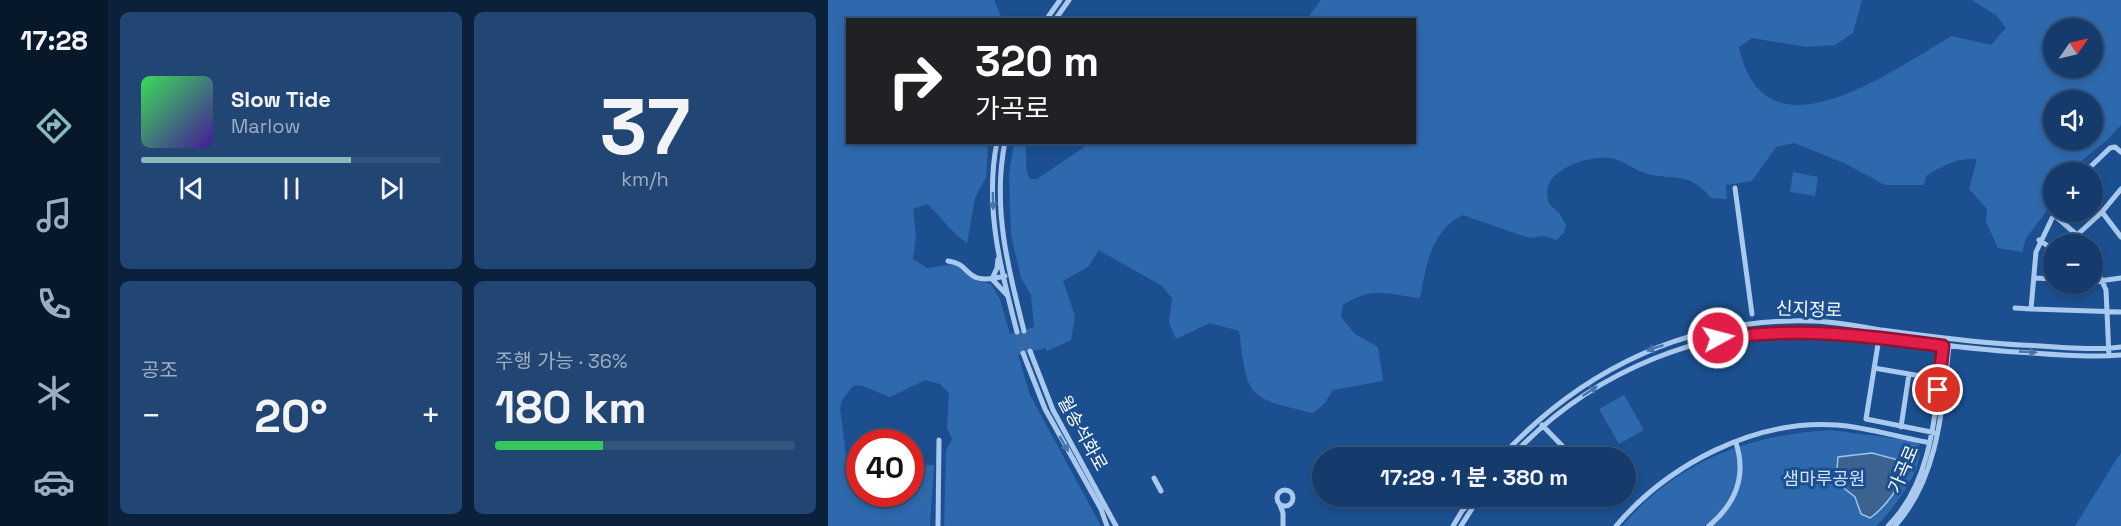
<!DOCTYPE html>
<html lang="ko">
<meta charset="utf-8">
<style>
:root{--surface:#143b6b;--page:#214673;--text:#f1f3f6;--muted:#9dadc1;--line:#33557e;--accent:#8bbbb9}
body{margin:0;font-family:"Space Grotesk","Noto Sans KR",sans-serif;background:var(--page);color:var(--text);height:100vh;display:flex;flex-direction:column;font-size:22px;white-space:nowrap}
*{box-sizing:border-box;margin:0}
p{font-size:20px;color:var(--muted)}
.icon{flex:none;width:33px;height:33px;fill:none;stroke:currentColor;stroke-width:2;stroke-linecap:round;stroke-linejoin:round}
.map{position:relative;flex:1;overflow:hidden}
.drawer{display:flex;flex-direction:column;gap:12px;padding:12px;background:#0b203b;width:720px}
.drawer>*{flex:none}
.banner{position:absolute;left:18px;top:18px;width:570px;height:126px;border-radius:0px;box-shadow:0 3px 9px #0003,0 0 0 2px var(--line);background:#202124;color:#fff;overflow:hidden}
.needle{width:39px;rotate:56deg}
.tools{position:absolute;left:1215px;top:18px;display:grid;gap:12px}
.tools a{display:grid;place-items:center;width:60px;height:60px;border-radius:50%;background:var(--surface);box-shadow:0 3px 9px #0003,0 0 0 2px var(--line);font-size:30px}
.speed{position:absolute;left:18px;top:429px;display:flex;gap:12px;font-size:30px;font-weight:700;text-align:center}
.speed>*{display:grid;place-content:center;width:78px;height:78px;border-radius:50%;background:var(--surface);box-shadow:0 3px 9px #0003,0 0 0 2px var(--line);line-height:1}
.speed .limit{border:9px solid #d22;background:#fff;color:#111}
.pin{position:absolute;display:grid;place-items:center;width:51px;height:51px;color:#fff;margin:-26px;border:3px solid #fff;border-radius:50%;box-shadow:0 2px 6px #0007}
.me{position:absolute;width:66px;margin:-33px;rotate:83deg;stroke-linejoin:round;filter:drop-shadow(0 0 4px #0008)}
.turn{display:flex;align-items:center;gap:21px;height:126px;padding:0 30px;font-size:27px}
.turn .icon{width:78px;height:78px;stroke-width:2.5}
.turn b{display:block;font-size:42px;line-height:51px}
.big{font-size:45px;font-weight:700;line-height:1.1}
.drawer .card{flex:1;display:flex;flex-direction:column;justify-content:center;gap:9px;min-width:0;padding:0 21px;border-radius:9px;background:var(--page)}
.drawer .dial{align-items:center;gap:0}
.dial b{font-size:78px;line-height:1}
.song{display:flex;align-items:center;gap:18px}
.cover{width:72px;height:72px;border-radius:9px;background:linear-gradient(135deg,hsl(130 70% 55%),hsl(260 70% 35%))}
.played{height:6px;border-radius:3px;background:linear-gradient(90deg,var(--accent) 70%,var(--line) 70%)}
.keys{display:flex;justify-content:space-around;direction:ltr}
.heat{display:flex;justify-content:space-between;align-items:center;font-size:33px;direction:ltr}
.charge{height:9px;border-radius:4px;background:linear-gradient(90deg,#34c759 36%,var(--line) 0)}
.drawer .tiles{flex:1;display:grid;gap:12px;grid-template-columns:repeat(2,1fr)}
.trip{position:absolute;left:484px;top:447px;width:324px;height:60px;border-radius:30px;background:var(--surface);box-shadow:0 3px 9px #0003,0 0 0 2px var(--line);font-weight:700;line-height:60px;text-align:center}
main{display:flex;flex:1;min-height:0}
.dock{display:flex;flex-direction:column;width:108px;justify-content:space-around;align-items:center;background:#08182b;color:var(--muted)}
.dock .icon{width:42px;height:42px}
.dock .selected{color:var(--accent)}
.dock b{font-size:27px;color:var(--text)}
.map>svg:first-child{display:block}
.green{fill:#2e69ad;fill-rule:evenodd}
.water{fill:#3c6290;stroke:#9cc4f0;stroke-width:1.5}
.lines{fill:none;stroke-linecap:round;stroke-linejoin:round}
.minor-tunnel{stroke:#3d69a0;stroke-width:5;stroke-dasharray:5 2.5;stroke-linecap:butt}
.minor{stroke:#a9c9ee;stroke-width:5}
.oneway{fill:#4674ac}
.route-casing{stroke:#92132f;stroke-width:15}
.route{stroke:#e11d48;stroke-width:10}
.labels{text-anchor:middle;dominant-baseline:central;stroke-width:6;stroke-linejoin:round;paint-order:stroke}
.street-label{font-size:18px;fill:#fff;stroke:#1b4f8f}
.park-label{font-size:18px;fill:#cfe3fa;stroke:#1b4f8f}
</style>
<main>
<nav class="dock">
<b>17:28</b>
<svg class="icon selected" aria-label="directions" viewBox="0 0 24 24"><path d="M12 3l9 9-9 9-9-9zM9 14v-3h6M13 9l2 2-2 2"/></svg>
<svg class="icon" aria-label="music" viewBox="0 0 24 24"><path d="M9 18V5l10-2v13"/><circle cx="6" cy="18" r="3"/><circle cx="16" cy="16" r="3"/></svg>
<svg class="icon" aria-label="phone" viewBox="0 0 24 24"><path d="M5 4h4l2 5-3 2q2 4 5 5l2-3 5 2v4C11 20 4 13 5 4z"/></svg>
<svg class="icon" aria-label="climate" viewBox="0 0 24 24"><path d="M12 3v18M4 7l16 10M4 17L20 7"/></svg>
<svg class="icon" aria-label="car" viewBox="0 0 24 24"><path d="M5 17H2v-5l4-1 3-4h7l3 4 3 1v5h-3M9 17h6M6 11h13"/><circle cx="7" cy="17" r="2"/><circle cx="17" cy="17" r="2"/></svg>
</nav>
<section class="drawer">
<div class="tiles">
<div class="card">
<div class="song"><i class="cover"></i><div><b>Slow Tide</b><p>Marlow</p></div></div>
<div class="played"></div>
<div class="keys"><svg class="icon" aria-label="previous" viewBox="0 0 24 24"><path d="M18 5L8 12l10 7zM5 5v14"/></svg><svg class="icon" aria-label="pause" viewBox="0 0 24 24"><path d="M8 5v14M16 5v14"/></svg><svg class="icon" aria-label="next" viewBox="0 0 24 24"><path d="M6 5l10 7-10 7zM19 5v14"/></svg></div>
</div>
<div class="card dial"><b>37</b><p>km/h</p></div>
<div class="card"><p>공조</p>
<div class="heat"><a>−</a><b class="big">20°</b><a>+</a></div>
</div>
<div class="card"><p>주행 가능 · 36%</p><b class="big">180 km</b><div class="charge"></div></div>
</div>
</section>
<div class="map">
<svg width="1293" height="526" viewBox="0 0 1293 526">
<rect width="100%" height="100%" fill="#1b4f8f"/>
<!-- green -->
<path class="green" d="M0,0H166L174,19L20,20V142L160,143L158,177L147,198L139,243C123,233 114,217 99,204L85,209L88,235L85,259L99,268L126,264L148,281L163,284L172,299L182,334L206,327L203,295L193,278L183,235L181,174L186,143H196C201,154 195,169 202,179H209L262,143L586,142V20L479,19L493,0H1034L1025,33L1007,45L978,47L924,38L911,47C936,166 1064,70 1124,36L1163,45L1178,28L1169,16L1144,0H1293V125L1278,141L1246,167L1244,172H1226L1225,203L1198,238L1194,252L1170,248L1158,222L1159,209L1141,189L1149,159C1130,157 1113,167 1098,176L1096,185H1057L1016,163L966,143L948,147L924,181L898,185L899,199L883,198C862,172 847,180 820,174C806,171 796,159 781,158C762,156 728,166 720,186C718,191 720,198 721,204L732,214L738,225L736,233L728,240L716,236L701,238L635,215C603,230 598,266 592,298C558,295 547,285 515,305L513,317L527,334L550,347L555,381L505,390L496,404L485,413C418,397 420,399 411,331L382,323L348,339L341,323L344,298L334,286L271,250L260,267L235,281L247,316L243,340L219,351L218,348L190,355L202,395L273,526H116L118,451L124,439L119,428L121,393L112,384L97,380L62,397L32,385L25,386L14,400L12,408L19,463L31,464L32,494H82L83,465H106L102,526H0ZM1226,28H1264V68H1226ZM1226,100H1264V140H1226Z
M965,172L990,177L987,196L962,192Z
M796,395L816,430L791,444L771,409Z
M1002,430L1087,441L1091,444C1098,467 1064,512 1048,526H794C849,462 919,435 1002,430Z
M1293,453V526H1247L1288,460Z"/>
<!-- water -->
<path class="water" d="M1083,446L1088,447L1089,452L1074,465C1078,483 1056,508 1042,518L1033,514L1027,497L1008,482L1010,457L1044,453L1070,460Z"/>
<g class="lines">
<!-- minor-tunnel -->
<path class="minor-tunnel" d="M196,331L202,351
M189,332L195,353"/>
<!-- minor -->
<path class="minor" d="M218,20L232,0
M227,20L241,0
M169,142C156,206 173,271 189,332
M177,142C164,206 180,269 196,331
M1257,172L1282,148L1287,147L1293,152
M907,188L924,314
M1227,212L1208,252L1203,309L1293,312
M1274,212L1293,237
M1225,214L1249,235L1255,244
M1249,235L1274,212L1293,189
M1211,240L1226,250
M1264,259L1278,290L1281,356
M120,261C146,264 133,287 177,276
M1206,278L1226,279
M164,279L169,268L170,259
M164,279L179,295
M1264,282L1293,278
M1187,308L1203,309
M1051,338L1038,419L1108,433
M202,351L225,410L288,526
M195,353L217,409L273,509L279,526
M1046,368L1081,374L1073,427
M1081,374L1093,376
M714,425L746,458
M672,458C755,368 862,317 986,321C1008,322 1031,326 1053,330C1100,336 1146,343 1193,345C1226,346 1261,351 1293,347
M682,458C764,370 880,322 1000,332C1063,337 1125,348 1189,352C1223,354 1259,358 1293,355
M326,478L333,491
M449 498a8 8 0 1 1 16 0a8 8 0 1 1-16 0Z
M621,496L636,509
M452,505L455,513V526
M110,526L111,440
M625,526L643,496
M633,526L652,496
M788,526C840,465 926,419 1009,425C1038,427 1069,437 1098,442
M881,526C907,504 919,477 908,443
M1060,526C1107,479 1107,406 1115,345
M1067,526C1111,477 1114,408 1121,346"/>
</g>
<!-- one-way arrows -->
<defs><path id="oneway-solid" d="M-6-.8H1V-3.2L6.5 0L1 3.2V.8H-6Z" transform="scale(1.5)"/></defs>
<g class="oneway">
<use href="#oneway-solid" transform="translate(165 201) rotate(89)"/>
<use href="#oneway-solid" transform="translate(827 348) rotate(161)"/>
<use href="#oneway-solid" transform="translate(1200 352) rotate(3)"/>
<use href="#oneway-solid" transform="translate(762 391) rotate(-33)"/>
<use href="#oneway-solid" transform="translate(236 444) rotate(61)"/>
</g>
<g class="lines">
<defs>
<path id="route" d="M890,338C972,327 1034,335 1115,346L1110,390"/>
</defs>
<!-- route casing -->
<use href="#route" class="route-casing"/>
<!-- route -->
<use href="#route" class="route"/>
</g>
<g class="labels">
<!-- street labels -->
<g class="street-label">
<text transform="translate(981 309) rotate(2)">신지정로</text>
<text transform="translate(255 433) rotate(61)">월송석화로</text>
<text transform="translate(1075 469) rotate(-67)">가곡로</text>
</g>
<!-- park labels -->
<g class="park-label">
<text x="996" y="478">샘마루공원</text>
</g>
</g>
</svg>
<div class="tools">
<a><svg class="needle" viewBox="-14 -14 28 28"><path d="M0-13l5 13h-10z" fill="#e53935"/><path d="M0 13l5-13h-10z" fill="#9dadc1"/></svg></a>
<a><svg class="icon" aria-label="sound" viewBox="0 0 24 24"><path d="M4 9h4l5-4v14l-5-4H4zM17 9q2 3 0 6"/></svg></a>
<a>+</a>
<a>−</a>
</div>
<div class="speed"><div class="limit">40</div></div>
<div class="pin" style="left:1110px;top:390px;background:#d93025"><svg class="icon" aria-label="arrive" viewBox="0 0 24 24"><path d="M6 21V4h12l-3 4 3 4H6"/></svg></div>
<svg class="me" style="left:890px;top:338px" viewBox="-20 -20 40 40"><circle r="17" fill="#e11d48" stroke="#fff" stroke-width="3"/><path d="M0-11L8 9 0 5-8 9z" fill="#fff"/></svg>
<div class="trip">17:29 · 1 분 · 380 m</div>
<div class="banner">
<div class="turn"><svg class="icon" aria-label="right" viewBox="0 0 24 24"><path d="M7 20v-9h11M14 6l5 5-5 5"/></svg><div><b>320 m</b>가곡로</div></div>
</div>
</div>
</main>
